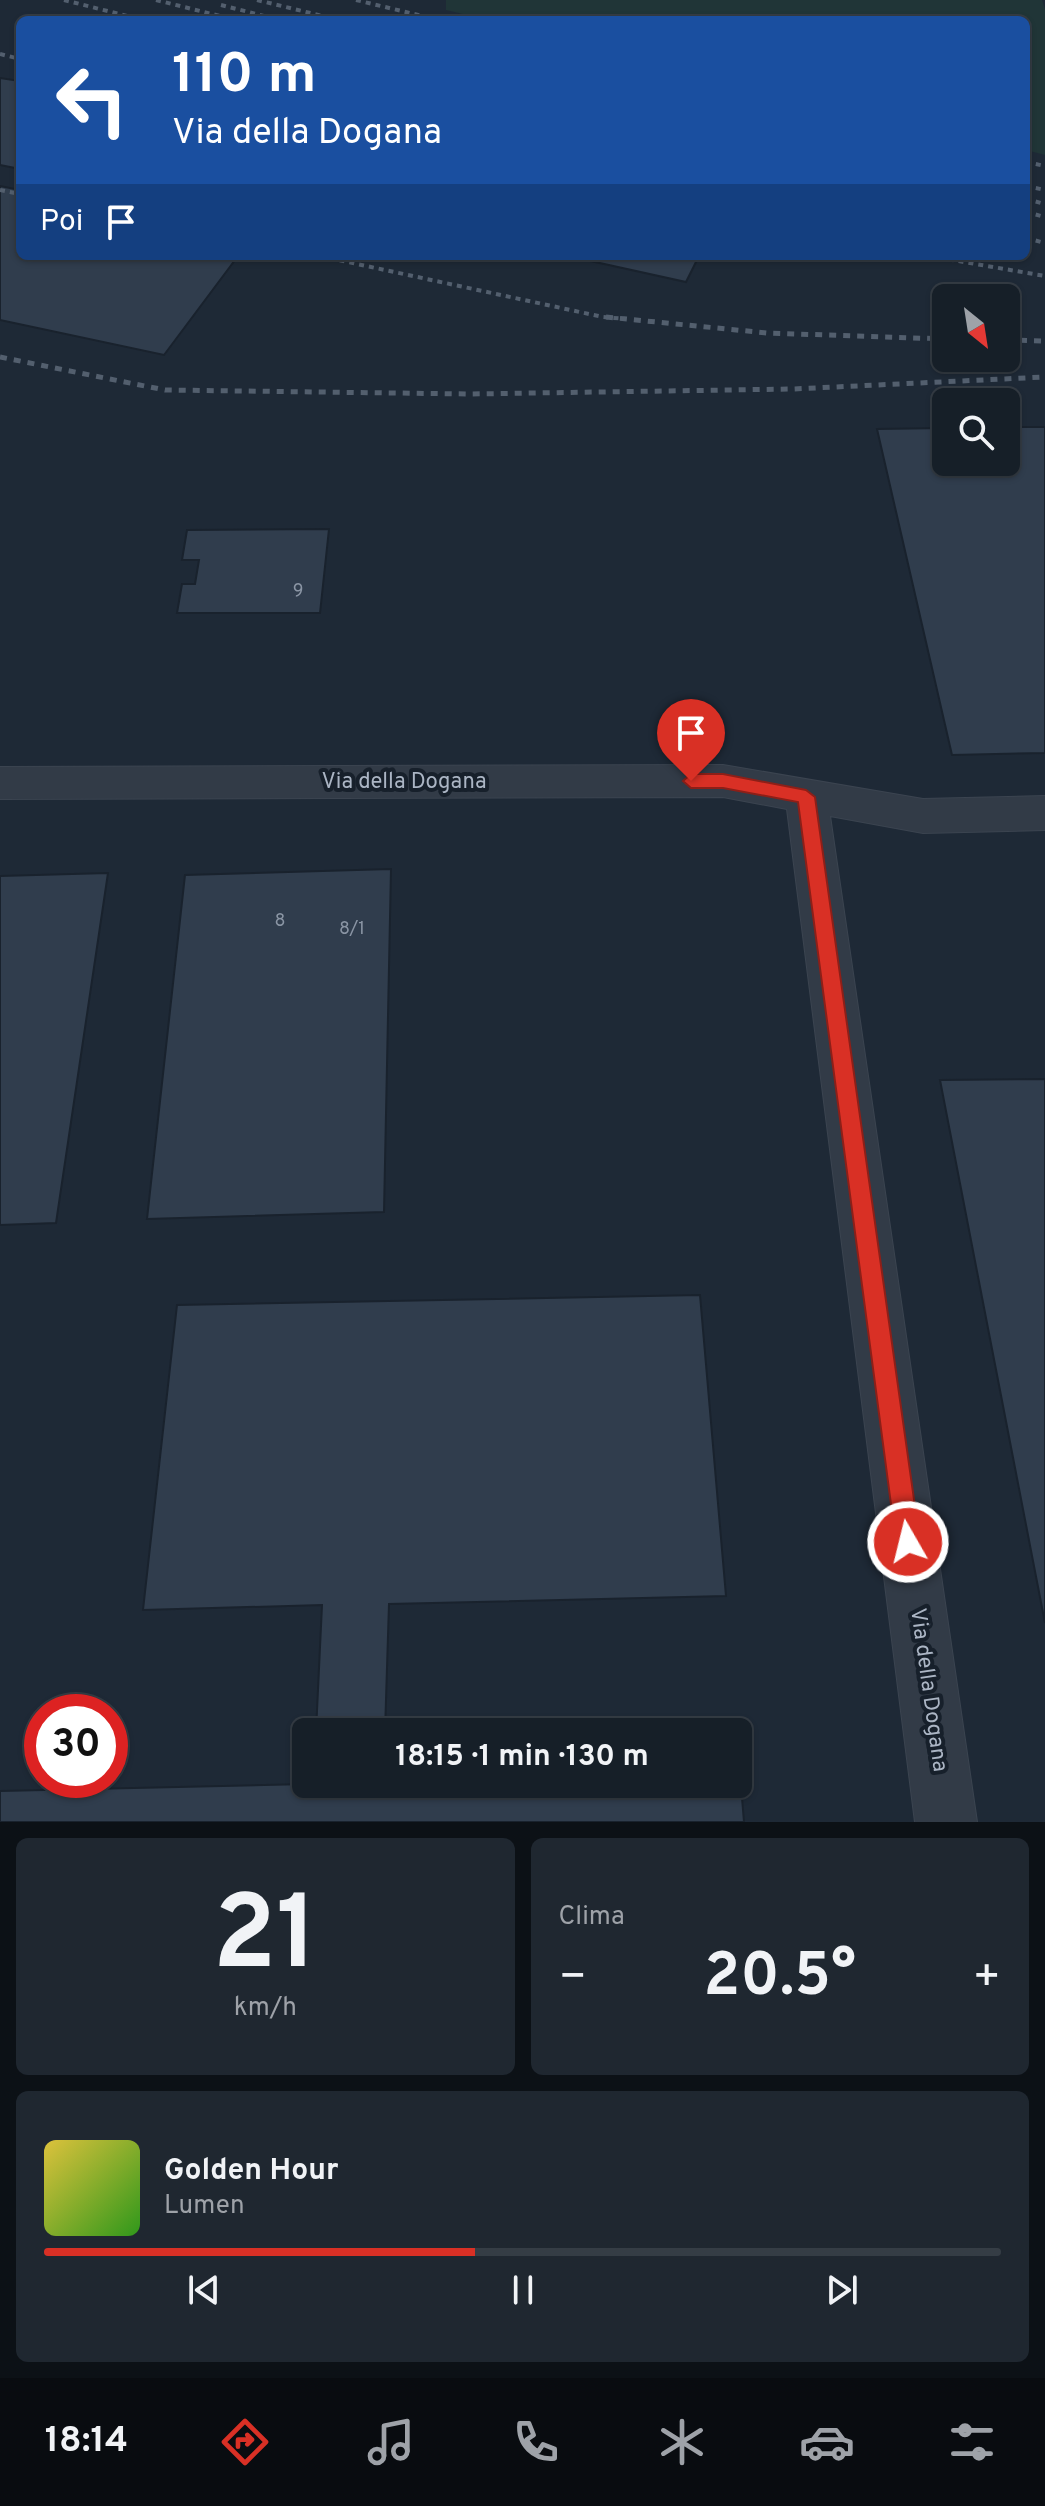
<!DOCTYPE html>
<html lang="it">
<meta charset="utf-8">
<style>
:root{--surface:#161f28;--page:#1f2730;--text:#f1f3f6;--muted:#9ea2a8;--line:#353d45;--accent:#d93025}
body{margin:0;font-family:Overpass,sans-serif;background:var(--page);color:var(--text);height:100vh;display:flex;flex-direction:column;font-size:30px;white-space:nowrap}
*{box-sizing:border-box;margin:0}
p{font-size:26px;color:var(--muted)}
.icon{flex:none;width:44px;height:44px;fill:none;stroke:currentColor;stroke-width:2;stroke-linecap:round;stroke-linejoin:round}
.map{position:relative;height:1822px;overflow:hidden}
.details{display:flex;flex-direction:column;gap:16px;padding:16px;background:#0c1116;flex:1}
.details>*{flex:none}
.banner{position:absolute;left:16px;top:16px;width:1014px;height:244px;border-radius:12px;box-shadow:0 2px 6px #0004,0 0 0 2px var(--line);background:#1a4fa0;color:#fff;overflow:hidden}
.needle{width:52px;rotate:150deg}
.controls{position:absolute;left:932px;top:284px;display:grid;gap:16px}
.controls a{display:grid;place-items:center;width:88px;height:88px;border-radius:12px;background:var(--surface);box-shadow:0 2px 6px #0004,0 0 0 2px var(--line);font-size:40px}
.speed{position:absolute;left:24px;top:1694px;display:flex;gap:16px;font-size:40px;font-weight:700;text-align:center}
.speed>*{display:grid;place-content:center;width:104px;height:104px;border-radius:50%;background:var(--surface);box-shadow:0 2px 6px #0004,0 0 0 2px var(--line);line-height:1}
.speed .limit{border:12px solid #d22;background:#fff;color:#111}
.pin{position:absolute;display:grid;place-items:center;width:68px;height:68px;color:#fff;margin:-82px -34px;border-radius:50% 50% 50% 0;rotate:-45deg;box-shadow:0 0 8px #0007}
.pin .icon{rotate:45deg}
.me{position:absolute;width:88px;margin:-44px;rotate:352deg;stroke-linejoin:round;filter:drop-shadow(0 0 6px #0008)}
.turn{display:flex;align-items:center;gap:28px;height:168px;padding:0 24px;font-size:36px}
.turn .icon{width:104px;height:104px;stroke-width:2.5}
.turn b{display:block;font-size:56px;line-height:68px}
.then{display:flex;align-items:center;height:76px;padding:0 24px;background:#0003;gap:16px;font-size:30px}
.big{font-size:60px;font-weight:700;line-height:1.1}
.details .card{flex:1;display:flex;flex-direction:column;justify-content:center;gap:12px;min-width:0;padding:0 28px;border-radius:12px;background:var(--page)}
.details .dial{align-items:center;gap:0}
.dial b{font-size:104px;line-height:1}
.song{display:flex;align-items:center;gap:24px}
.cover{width:96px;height:96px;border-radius:12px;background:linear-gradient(135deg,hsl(50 70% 55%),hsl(110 70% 35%))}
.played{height:8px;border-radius:4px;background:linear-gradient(90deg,var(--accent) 45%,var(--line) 45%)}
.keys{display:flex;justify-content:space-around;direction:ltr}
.heat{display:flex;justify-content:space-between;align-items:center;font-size:44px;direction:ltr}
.details .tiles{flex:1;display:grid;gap:16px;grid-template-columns:1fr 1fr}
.card:last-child{grid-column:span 2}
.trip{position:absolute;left:292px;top:1718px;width:460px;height:80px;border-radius:12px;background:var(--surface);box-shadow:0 2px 6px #0004,0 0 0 2px var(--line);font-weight:700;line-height:80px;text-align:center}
.tabs{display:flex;height:128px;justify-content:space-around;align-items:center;background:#090c10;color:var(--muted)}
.tabs .icon{width:56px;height:56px}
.tabs .active{color:var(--accent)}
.tabs b{font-size:36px;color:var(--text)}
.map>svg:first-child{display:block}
.green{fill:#203537}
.building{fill:#303d4d;stroke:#19222d;stroke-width:2}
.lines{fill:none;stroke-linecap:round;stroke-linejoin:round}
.minor-casing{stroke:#3b4450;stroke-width:2}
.minor{fill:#323b47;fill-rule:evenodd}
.rail-far1{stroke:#535f6e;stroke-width:4;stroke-dasharray:5 5;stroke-linecap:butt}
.rail{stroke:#535f6e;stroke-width:5;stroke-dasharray:7 7;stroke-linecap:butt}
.route{fill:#d93025;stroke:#8d1f18;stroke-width:2}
.labels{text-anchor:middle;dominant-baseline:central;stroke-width:8;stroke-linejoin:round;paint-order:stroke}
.number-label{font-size:18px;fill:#8a95a4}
.street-label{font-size:22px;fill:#abb5c4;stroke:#17202b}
</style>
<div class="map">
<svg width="1045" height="1822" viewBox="0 0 1045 1822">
<rect width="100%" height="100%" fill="#1e2936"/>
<!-- green -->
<path class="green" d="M446,0H1042L1045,9V155L1026,150V20H488L446,10Z"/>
<!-- building -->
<path class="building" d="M0,78L20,81V169L0,165Z
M0,186L20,190V256H238L164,355L0,320Z
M568,256H699L686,282Z
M1006,427H1045V753L952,755L877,429L946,428V462H1006Z
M329,529L320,613H177L182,584H195L199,560H182L187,530Z
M391,869L384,1212L147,1219L185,875Z
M108,873L56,1223L0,1225V876Z
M1045,1079V1623L940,1080Z
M700,1295L726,1596L389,1604L385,1732H316L322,1605L143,1610L177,1305Z
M740,1773L744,1822H0V1791L306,1784H738Z"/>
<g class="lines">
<defs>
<path id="minor" d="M723,765L923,799L1045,796V830L923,833L830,816L977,1822H915L787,809L723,797L0,799V767Z"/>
</defs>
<!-- minor casing -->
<use href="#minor" class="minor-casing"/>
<!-- minor -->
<use href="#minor" class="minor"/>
<!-- rail-far1 -->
<path class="rail-far1" d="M64,0L143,20
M156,0L236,20
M257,0L339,20
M356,0L439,20
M221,5L280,20
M0,54L20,59
M1026,162L1045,166
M1026,186L1045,190
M0,190L20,194
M1026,199L1045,204
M1026,212L1045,217
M1026,238L1045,243
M320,256L603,317L626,319
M929,256L1045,276"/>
<!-- rail -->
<path class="rail" d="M606,317L767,333L946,339
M1006,340L1045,341
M0,357L165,390L470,394L793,389L1045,377"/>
</g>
<!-- route -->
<path class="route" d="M691,774H723L806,790L815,797L920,1542L916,1551L908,1554L900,1551L896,1542L798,802L723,788H691L683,781Z"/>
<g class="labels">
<!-- number labels -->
<g class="number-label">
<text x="298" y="591">9</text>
<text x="280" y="921">8</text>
<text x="352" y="929">8/1</text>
</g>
<!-- street labels -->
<g class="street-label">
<text x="404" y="782">Via della Dogana</text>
<text transform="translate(928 1690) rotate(82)">Via della Dogana</text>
</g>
</g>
</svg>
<div class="controls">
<a><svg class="needle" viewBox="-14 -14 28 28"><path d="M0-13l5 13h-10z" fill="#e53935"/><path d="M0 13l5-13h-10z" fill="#9ea2a8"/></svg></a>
<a><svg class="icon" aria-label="search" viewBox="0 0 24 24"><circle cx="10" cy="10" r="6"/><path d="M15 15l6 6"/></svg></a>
</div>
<div class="speed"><div class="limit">30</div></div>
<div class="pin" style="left:691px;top:781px;background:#d93025"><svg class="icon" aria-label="arrive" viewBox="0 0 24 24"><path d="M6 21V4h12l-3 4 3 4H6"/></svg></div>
<svg class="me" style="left:908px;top:1542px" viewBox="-20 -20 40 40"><circle r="17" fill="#d93025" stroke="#fff" stroke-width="3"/><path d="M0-11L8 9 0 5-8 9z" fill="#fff"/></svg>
<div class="trip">18:15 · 1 min · 130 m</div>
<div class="banner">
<div class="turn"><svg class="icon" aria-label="left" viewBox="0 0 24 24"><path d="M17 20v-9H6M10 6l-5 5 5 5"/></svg><div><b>110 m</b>Via della Dogana</div></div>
<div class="then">Poi<svg class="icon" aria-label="arrive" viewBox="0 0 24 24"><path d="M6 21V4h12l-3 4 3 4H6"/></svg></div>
</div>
</div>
<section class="details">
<div class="tiles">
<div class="card dial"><b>21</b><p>km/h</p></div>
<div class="card"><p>Clima</p>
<div class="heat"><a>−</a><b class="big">20.5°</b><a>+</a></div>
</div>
<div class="card">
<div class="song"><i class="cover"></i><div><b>Golden Hour</b><p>Lumen</p></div></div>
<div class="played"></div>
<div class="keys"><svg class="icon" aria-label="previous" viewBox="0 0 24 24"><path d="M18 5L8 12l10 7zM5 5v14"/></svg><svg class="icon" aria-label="pause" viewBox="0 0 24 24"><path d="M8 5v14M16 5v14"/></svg><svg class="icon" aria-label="next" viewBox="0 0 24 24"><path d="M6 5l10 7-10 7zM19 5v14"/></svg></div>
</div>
</div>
</section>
<nav class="tabs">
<b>18:14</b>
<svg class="icon active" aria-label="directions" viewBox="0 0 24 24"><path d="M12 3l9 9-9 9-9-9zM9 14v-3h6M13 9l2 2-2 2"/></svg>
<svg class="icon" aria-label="music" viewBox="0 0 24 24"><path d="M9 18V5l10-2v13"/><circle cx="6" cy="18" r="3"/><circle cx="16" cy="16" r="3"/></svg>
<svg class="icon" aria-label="phone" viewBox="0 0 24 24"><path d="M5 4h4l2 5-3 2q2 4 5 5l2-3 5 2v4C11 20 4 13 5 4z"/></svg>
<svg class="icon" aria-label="climate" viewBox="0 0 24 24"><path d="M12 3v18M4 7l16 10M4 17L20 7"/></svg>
<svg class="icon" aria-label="car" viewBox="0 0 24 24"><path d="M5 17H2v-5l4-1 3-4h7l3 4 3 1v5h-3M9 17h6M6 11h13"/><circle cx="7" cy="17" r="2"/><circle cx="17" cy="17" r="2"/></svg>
<svg class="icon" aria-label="filters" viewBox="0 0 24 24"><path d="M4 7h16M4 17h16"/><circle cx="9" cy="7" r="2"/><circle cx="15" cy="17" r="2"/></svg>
</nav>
